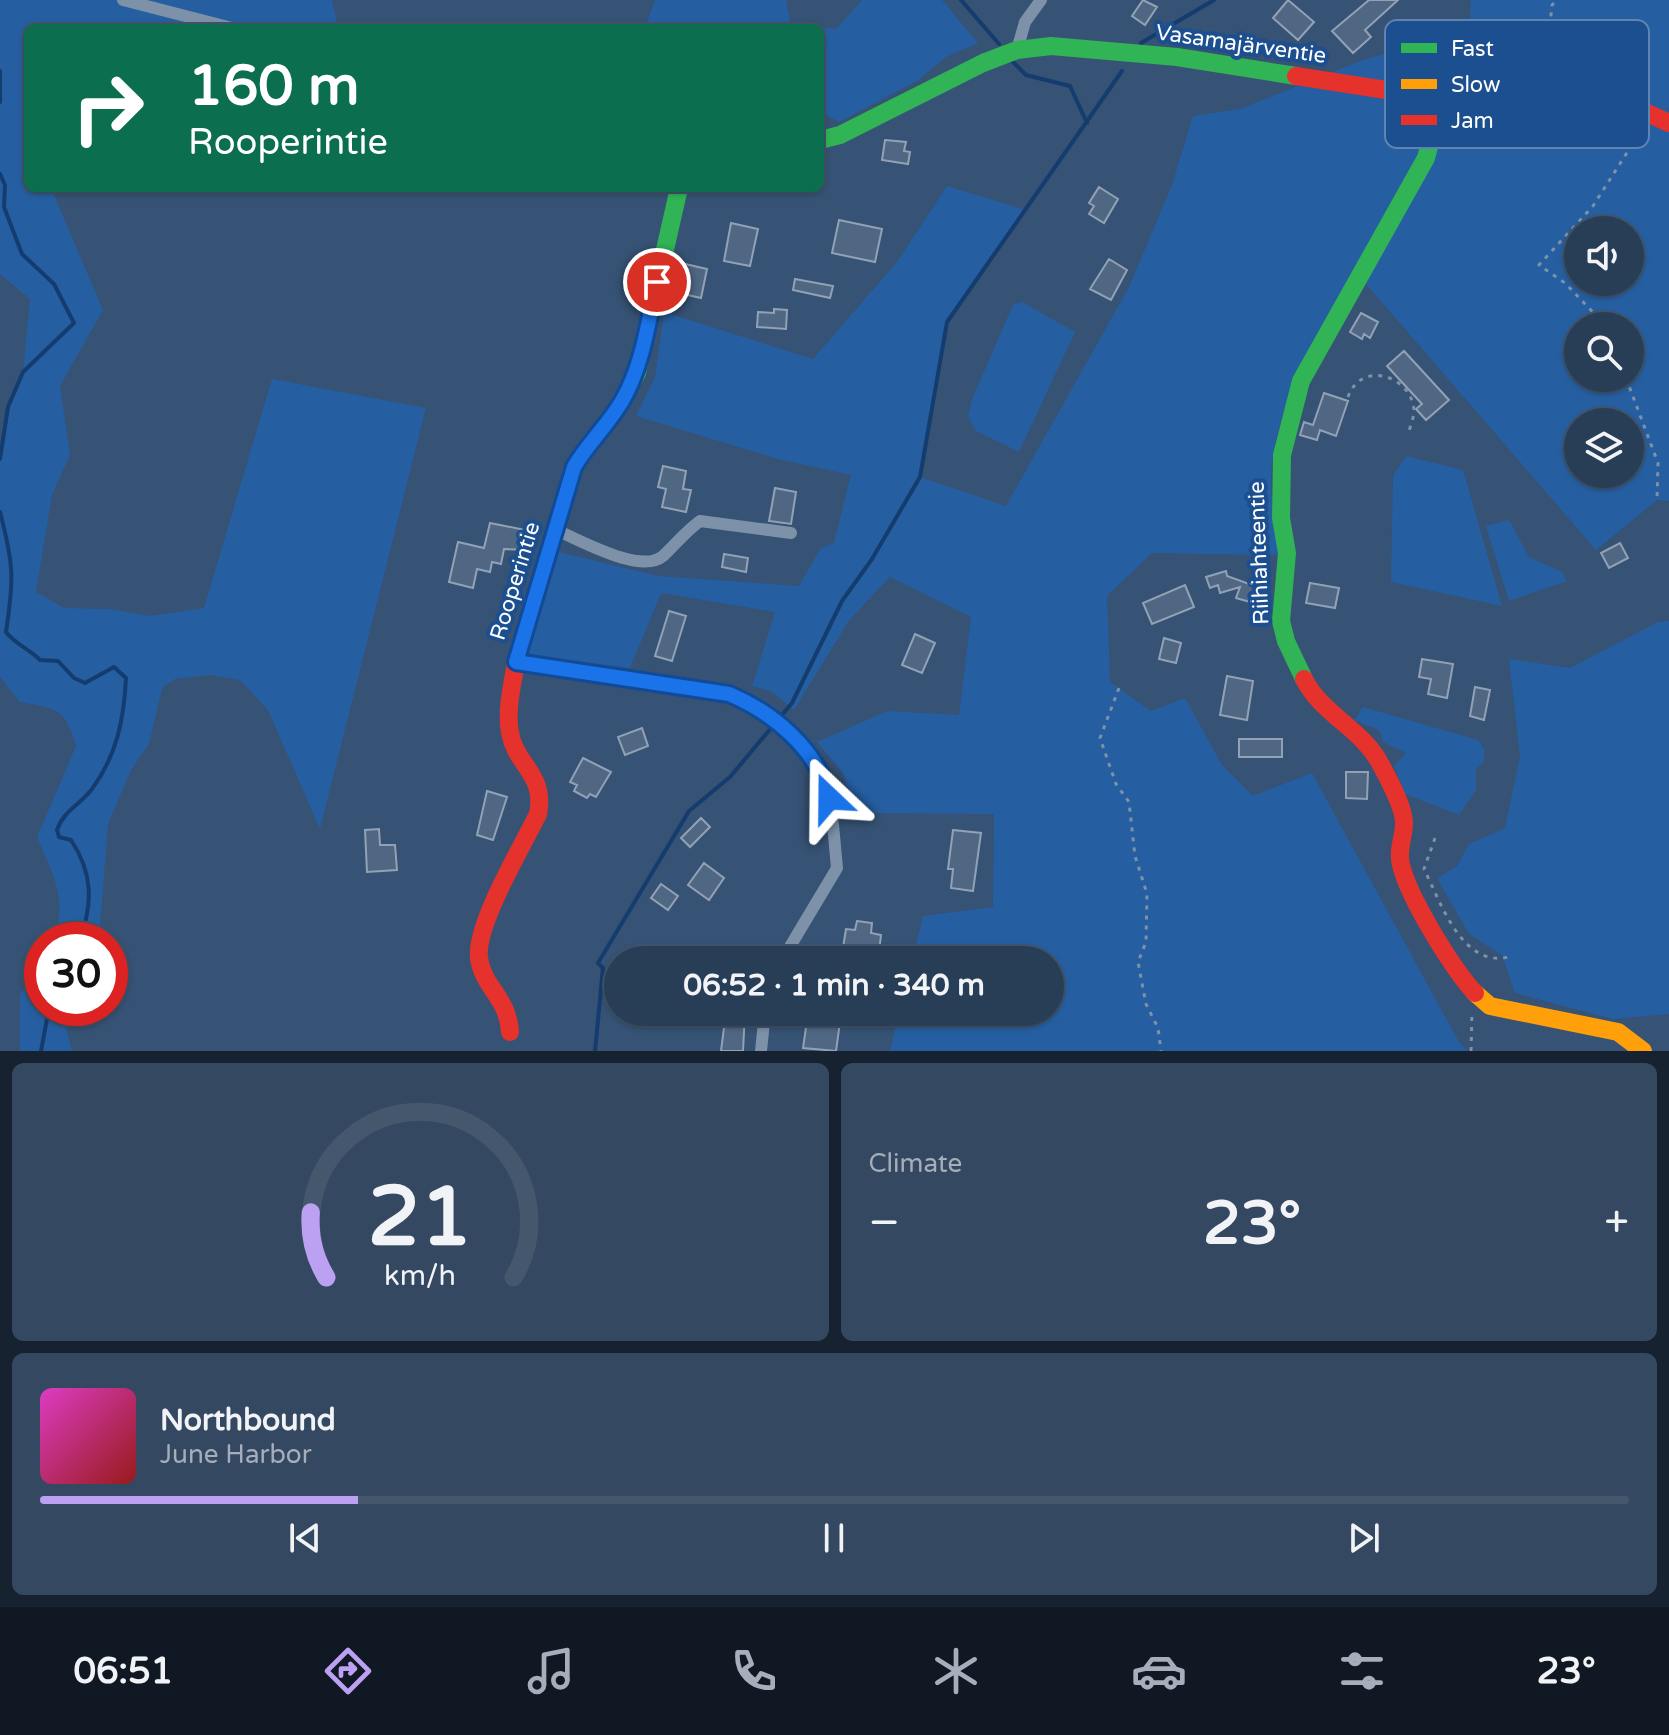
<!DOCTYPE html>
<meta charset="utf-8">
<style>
:root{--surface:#283e57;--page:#344961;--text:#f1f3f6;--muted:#a5aeba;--line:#44576d;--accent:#bca0f2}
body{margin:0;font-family:"Varela Round",sans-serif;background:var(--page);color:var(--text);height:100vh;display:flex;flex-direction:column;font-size:30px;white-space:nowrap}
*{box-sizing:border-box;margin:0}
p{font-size:26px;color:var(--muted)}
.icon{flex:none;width:44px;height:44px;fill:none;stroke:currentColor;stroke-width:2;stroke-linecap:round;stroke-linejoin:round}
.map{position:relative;height:1051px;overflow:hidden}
.drawer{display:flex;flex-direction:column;gap:12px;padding:12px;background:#162230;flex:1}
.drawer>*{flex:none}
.banner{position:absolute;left:24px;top:24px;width:800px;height:168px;border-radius:12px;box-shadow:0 2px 6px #0004,0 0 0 2px var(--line);background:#0b6e4f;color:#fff;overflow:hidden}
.buttons{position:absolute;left:1564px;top:216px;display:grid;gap:16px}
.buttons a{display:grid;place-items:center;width:80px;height:80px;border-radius:50%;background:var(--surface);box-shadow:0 2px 6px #0004,0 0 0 2px var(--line);font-size:40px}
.speed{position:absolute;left:24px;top:922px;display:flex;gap:16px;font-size:40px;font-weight:700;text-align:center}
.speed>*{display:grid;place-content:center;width:104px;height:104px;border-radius:50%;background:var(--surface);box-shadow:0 2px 6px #0004,0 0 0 2px var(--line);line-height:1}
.speed .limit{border:12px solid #d22;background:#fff;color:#111}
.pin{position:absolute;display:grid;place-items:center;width:68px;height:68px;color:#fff;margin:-34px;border:4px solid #fff;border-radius:50%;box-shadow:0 2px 8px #0007}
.me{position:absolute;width:88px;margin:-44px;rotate:337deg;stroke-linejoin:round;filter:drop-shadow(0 0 6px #0008)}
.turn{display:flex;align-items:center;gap:28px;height:168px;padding:0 32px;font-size:36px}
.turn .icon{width:104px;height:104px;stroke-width:2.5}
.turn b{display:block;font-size:56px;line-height:68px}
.big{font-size:60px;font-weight:800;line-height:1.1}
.drawer .card{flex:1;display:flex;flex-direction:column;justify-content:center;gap:12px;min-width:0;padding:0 28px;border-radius:12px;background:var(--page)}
.drawer .dial{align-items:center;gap:0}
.dial svg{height:208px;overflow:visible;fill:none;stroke:var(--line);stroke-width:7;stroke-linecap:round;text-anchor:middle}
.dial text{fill:var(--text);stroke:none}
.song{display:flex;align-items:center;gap:24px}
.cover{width:96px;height:96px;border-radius:12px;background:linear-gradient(135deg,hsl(310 70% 55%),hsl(0 70% 35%))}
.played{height:8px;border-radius:4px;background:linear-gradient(90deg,var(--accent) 20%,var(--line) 20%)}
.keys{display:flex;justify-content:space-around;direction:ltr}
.heat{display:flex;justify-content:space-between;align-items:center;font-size:44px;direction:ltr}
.drawer .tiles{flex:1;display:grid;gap:12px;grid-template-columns:1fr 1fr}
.card:last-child{grid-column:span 2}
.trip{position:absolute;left:604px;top:946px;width:460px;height:80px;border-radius:40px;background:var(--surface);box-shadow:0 2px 6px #0004,0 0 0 2px var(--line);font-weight:800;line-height:80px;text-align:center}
.tabs{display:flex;height:128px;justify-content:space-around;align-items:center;background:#101923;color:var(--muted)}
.tabs .icon{width:56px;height:56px}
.tabs .on{color:var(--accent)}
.tabs b{font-size:36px;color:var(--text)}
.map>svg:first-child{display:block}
.green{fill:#265fa1;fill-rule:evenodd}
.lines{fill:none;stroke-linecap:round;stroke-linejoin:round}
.stream{stroke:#153c6e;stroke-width:4}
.building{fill:#506783;stroke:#92a2b6;stroke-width:2}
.path{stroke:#7d92a8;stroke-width:3;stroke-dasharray:4 6;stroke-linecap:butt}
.street{stroke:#7d92a8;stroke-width:12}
.fast{stroke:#30b455;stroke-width:18}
.slow{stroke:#ff9f0a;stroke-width:18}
.jam{stroke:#e5322d;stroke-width:18}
.route-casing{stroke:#114b97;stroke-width:20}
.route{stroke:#1a73e8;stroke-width:14}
.labels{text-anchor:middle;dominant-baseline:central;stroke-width:8;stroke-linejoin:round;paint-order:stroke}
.street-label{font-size:22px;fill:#fff;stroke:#1b4f8f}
.key{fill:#1b4f8f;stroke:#5f84b1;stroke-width:2}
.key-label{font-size:22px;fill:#fff}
</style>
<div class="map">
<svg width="1669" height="1051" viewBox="0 0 1669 1051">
<rect width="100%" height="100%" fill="#365274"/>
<!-- green -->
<path class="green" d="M0,0H332L338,28H28V121L23,124L28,148V188H51L103,310L60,386L70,455L52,495L36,592L64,608L110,609L150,616L204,608L272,379L426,408L320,829L268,710L240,680L210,675L175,679L162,688L149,744L131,770L108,824L99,940H52C70,902 52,873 37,837L76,746C64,708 59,709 20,702L0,677V459L8,407L23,372L30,299L0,274Z
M655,0H786L790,23L836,29L862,0H942L978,43L946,57L917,81L839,122L822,113L820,122V28H645Z
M1471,0H1669V501L1657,500L1596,550L1354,270C1322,328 1286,384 1274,451C1267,484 1274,522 1279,555L1152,553L1107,596L1110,682L1151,711L1185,698L1222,765L1253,796L1312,773L1459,1042L1468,1051H890L899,1012H1050V960H912L923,916L993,907L994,814L855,813L843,773L817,742L887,711L959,715L971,617L890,577L850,619L794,710L771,691L752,686L775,612L661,593L630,668L528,655L555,551L658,576L799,586L820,549L834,543L851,475L778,459L636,416L655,377L664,312L813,359L897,262L947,186L1026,210L947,322L920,477L1006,506L1129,287L1172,185L1193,116L1240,109L1365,59L1469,32ZM1578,230H1630V282H1578ZM1578,326H1630V378H1578ZM1578,422H1630V474H1578Z
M1022,302L1075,332L1019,452L976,431L968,417L972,399L1013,305Z
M1406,456L1463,470L1502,606L1391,582L1393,476Z
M1509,520L1529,557L1562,572L1567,581L1509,601L1486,526Z
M1669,621V1014L1613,1019L1515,993L1502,955L1469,934L1437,878L1457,866L1469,844L1505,828L1520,756L1509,659L1570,668L1658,622Z
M1363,707L1478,740L1485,750L1483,763L1476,769V790L1459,815L1405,794L1394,766L1406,753L1383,742L1379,730L1354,720Z
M42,962V1008H61L72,1051H20V994Z"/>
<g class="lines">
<!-- stream -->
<path class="stream" d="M961,0L999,44
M1141,43L1214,0
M1013,62L1026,75L1070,86L1087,123
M0,71V102
M0,174L5,185L4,207L22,254L54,284L74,323L23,372L8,407L0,459
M0,512C14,565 14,579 6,632C15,644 29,649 40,660L58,661L74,678L85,683L114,667L126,678C124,719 117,755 92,789C80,805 64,810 57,830L59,837L71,840C93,873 93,903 80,940
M41,1051L49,1008
M595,1051L603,968L598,963L689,811L730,777L792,703L842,601L872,559L920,477L947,322L1122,71"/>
</g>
<!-- building -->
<path class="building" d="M1143,0L1157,7L1145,25L1132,16Z
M1288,0L1314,22L1298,40L1273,18Z
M1369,0H1398L1365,30L1371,37L1353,53L1332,31Z
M885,140L906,142L904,151L910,152L908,164L882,160Z
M1099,187L1118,199L1104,223L1089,214L1094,206L1089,203Z
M839,220L882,229L875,262L832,253Z
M731,223L758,229L750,266L724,261Z
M1109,259L1127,270L1111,300L1090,289Z
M681,263L707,269L701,298L674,292Z
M795,279L833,286L830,298L793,290Z
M774,309L787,310L786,329L757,327L758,312L774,313Z
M1361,313L1378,322L1370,338L1364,334L1362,339L1350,332Z
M1404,351L1449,400L1426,420L1416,409L1422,404L1387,366Z
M1324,393L1348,401L1336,436L1320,430L1317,440L1300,435L1304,422L1313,425Z
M663,466L686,471L683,489L691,490L686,512L662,507L666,489L658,487Z
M775,488L796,492L791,524L769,521Z
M490,523L535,532L531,550L504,549L501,564L492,562L490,572L477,569L473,588L449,582L458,542L484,548Z
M1620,543L1628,558L1609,568L1601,553Z
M724,554L748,558L746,572L722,567Z
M1226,571L1227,576L1255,586L1250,602L1236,598L1240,587L1220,593L1218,585L1210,588L1206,577Z
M1310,583L1339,588L1335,608L1306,603Z
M1185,585L1194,607L1152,624L1143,603Z
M669,611L686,616L672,661L655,656Z
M915,634L935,643L922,673L902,665Z
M1164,638L1181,643L1176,663L1159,659Z
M1422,659L1453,664L1447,698L1428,694L1431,679L1419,677Z
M1227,676L1253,681L1247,720L1220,715Z
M1475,687L1490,690L1484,720L1470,716Z
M642,728L648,746L625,755L618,737Z
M1239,739H1282V757H1239Z
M583,758L611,772L596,797L590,794L587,798L574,791L577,785L570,782Z
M1346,772H1368L1367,799L1346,798Z
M487,791L507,797L493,840L477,835Z
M701,818L710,827L690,847L681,838Z
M379,829L380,845H395L397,870L367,872L365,830Z
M953,830L981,833L973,891L951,888L953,869H948Z
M704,863L724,878L709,900L688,885Z
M661,884L678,896L668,910L651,898Z
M857,921L872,923L871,933L881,935L878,960L842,954L846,929L855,930Z
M726,1012H745L743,1051H721Z
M824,1013L841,1015L836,1051L803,1048L808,1014L823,1016Z"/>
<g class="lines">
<!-- path -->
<path class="path" d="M1545,76L1552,5L1557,0
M1606,326L1565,283L1539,265L1593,206L1630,148L1650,133
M1626,378L1658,463L1657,500
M1348,397C1361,360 1411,375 1414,410C1414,418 1410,427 1408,434
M1119,688L1100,738L1116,784L1129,802L1135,856L1147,894L1146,942L1138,962L1146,1004L1158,1028L1161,1051
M1435,838L1424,869C1441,903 1462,968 1509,957
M1471,1051L1472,1012"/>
<!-- street -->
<path class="street" d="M123,0L232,28
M1017,50L1025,22L1041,0
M556,530C580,540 641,575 663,556C676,544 685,532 700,521L791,533
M516,662L729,694L758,706L812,759L826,781L832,814L837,868L782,960
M761,1051L765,1012"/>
<!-- fast -->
<path class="fast" d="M820,140L840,135L983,63L1017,50L1051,46L1177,57L1296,76
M516,663L574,467L620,404L637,373L679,188
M1304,679L1286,641L1281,621L1287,553L1281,518L1282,455L1301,381L1426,158L1434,128L1431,97"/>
<!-- slow -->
<path class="slow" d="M1475,993L1490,1006L1618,1032L1643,1051"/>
<!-- jam -->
<path class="jam" d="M1296,76L1431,97L1601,92L1669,123
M1304,679C1322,715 1363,729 1381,765C1389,780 1404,807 1404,823C1404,838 1397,849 1401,865C1409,898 1452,968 1475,993
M510,1032C508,997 483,988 479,958C475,925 522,847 538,814C546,774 516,766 510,733C506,710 512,686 516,663"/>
</g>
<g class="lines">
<defs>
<path id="route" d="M657,282C648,322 643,365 622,401C608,425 588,443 574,467L516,662L729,694C772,712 819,750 829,798"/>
</defs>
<!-- route casing -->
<use href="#route" class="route-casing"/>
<!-- route -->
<use href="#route" class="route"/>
</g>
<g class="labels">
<!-- street labels -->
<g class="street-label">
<text transform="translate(1241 44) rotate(8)">Vasamajärventie</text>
<text transform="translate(1259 553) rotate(-92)">Riihiahteentie</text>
<text transform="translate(515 581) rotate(-73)">Rooperintie</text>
</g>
</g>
<!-- legend -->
<rect x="1385" y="20" width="264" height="128" rx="12" class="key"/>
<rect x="1401" y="43" width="36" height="10" fill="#30b455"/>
<rect x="1401" y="79" width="36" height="10" fill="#ff9f0a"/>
<rect x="1401" y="115" width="36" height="10" fill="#e5322d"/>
<g class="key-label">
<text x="1451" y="56">Fast</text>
<text x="1451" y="92">Slow</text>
<text x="1451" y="128">Jam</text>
</g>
</svg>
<div class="buttons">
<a><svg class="icon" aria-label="sound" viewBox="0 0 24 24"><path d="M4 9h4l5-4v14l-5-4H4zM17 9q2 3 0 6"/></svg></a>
<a><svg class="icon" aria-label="search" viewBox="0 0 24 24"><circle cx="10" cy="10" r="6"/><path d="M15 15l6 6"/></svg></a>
<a><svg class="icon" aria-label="layers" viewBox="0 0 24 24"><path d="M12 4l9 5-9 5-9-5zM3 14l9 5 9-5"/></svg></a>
</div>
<div class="speed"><div class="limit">30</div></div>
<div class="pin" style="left:657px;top:282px;background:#d93025"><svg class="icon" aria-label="arrive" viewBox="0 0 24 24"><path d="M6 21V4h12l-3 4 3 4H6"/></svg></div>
<svg class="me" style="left:829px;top:798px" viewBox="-20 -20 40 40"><path d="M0-17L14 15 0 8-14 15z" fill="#1a73e8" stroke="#fff" stroke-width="4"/></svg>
<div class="trip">06:52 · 1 min · 340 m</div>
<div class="banner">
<div class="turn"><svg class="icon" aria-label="right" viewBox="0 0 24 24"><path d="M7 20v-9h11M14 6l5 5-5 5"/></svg><div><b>160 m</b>Rooperintie</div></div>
</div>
</div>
<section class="drawer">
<div class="tiles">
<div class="card dial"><svg viewBox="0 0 100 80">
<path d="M14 69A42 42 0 1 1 86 69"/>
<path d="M14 69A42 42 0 0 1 8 44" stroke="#bca0f2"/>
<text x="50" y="56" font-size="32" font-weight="700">21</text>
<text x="50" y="72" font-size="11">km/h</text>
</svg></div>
<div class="card"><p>Climate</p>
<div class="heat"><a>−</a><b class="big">23°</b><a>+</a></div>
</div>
<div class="card">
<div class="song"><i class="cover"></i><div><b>Northbound</b><p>June Harbor</p></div></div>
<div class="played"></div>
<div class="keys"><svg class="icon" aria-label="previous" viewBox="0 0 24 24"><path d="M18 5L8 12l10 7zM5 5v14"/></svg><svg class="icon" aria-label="pause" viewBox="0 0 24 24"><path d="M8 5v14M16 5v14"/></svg><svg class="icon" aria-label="next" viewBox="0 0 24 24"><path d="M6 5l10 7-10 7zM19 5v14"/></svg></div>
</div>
</div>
</section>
<nav class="tabs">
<b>06:51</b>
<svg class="icon on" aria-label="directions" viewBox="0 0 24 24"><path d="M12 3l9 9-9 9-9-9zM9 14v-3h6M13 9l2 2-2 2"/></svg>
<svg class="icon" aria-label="music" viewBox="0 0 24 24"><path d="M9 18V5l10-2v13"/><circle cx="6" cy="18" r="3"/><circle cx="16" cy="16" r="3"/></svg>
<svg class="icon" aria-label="phone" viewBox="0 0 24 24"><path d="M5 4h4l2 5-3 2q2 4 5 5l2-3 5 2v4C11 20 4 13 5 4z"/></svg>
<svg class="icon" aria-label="climate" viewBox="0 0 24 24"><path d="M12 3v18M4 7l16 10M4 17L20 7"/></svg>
<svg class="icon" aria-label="car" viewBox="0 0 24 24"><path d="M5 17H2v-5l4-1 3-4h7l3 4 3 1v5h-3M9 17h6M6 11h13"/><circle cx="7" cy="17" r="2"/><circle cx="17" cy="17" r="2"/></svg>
<svg class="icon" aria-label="filters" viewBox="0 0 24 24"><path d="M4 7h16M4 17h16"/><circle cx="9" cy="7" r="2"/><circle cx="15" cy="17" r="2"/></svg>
<b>23°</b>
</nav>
